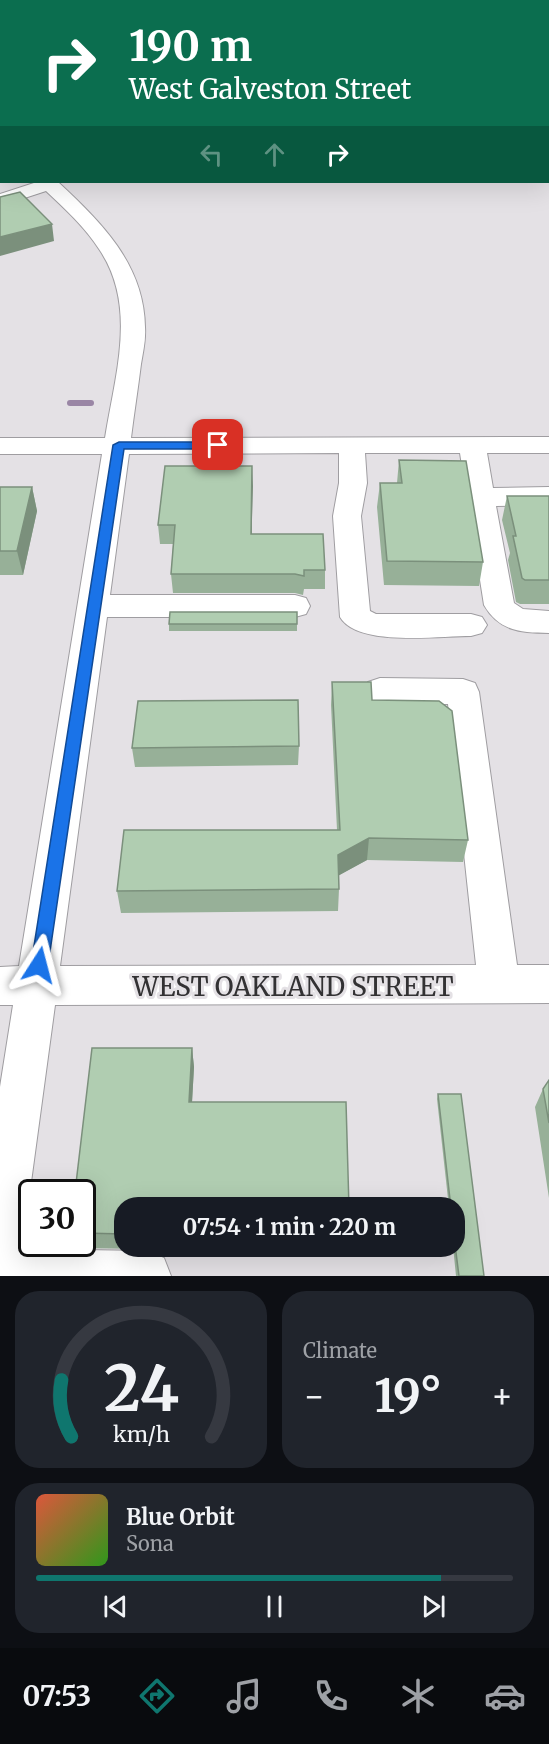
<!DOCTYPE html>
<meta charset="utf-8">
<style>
:root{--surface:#171b24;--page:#20242c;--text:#f1f3f6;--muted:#9ea1a6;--line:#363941;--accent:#0f766e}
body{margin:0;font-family:Merriweather,serif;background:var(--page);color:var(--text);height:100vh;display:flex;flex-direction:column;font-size:22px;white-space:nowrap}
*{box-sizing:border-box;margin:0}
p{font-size:20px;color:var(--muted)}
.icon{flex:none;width:33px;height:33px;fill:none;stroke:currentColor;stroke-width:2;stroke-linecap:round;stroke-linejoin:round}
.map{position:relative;height:1276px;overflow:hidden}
.sheet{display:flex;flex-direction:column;gap:15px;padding:15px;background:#0d0f14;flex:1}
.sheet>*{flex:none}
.top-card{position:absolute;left:0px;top:0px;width:549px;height:183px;box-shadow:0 6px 24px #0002;background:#0b6e4f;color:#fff;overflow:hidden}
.speed{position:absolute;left:18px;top:1179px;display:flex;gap:12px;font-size:30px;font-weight:700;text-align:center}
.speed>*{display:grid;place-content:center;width:78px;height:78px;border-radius:50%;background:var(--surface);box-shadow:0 6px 24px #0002;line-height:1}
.speed .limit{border:3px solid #111;border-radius:9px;background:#fff;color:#111}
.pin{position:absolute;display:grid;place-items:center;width:51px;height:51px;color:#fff;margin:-26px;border-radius:12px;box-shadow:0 3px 9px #0006}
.me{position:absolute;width:66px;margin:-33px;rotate:9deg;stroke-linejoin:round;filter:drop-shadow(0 0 4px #0008)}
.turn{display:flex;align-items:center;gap:21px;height:126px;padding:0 30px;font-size:27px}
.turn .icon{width:78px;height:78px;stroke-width:2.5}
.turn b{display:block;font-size:42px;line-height:51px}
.lanes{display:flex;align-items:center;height:57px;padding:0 30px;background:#0003;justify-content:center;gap:30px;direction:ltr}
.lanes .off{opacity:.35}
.big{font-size:45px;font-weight:700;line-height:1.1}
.sheet .widget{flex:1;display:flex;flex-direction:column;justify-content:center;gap:9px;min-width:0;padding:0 21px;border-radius:24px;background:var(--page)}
.sheet .dial{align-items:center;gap:0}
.dial svg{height:156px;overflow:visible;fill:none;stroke:var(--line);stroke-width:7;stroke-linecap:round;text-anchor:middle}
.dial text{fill:var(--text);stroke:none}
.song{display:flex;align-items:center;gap:18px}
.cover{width:72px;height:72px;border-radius:9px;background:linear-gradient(135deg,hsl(10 70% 55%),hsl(110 70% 35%))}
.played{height:6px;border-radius:3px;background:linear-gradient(90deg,var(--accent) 85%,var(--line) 85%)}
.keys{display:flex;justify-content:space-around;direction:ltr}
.heat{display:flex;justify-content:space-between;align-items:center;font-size:33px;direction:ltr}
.sheet .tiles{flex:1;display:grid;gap:15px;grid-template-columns:1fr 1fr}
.widget:last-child{grid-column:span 2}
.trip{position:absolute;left:114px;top:1197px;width:351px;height:60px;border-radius:24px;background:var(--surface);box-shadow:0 6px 24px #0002;font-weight:700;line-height:60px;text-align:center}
.menu{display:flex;height:96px;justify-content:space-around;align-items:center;background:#090b0e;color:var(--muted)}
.menu .icon{width:42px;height:42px}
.menu .selected{color:var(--accent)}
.menu b{font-size:27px;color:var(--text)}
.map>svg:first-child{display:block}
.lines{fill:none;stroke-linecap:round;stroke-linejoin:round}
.stream{stroke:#9a86a5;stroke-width:6}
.minor-casing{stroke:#9f9da1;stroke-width:2}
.minor{fill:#fff;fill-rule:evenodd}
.wall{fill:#97b098}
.shaded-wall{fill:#7b907c}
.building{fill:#b0cdb1;stroke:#7b907c;stroke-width:1.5}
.route{fill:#1a73e8;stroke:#114b97;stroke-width:1.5}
.labels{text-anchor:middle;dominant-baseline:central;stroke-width:6;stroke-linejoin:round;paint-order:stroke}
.near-street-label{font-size:26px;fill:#323133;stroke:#e4e1e5}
</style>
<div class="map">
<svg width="549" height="1276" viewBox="0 0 549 1276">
<rect width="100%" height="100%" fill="#e4e1e5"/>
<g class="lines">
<!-- stream -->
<path class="stream" d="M70,403H91"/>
<defs>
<path id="minor" d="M30,0H141L29,2Z
M241,0H255V2H241Z
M352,0H366L367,2H353Z
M414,0H428V2H414Z
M548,32H549V42L548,41Z
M2,77V90H0V78Z
M0,120H2V133H0Z
M37,182H58C101,222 144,264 145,327C146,340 143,352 141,364C138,389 134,413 131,438L549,437V453H487L493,488L549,487V505L496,506L514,603L523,609L549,611V633C521,633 499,631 484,605L460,453H365L367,483L361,516L370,611L376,614H471L482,617L487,625L482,633L471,636C439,636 357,647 340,617L333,516L339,483V453L129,454L110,595H295L306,598L310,606L306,614L295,617H107L60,966L476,965L448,704H380L368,700L364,691L368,682L380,678L463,679L475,683L479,692L517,965H549V1003L55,1005L24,1234L18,1249L147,1251L164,1258L171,1276H0V1087L13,1005H0V967L19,966L102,454H0V438H105C115,375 138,306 99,249C85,227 65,209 46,191L0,206V194Z"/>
</defs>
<!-- minor casing -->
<use href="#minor" class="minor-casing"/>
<!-- minor -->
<use href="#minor" class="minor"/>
</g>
<!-- wall -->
<path class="wall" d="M442,0H549V7H548V9L549,8V25H548V2H442Z
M399,460L483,562L479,586L384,585L377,507L380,483H397Z
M252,466V534L325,570V589H304L303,595L295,593H173L171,574L173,544H160L158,525Z
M0,487H32L37,511L23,575H0Z
M507,496H549V604H520L516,602L508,560L510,553L502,520Z
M297,612V631H169V624Z
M332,682L372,700L468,840L463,862L367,860L339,875V889L338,911L121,913L117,891L337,830L331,705Z
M299,746L298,765L135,767L132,748Z
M192,1048L194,1067L192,1102L124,1208V1246H340L333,1254L164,1255L147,1249L77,1248L75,1244H82V1192Z
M549,1080V1198L535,1107L543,1089Z
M438,1094L484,1276H456L453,1246H454V1208H449L437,1099Z"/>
<!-- shaded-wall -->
<path class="shaded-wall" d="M52,224L54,241L0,256V237Z
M252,466L253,486L251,553V534Z
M32,487L37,511L23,575L17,551Z
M369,838L367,860L336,877L338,855Z
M192,1048L194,1067L191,1120L189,1102Z
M334,1246H340L333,1254Z"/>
<!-- building -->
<path class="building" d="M257,0H347V2H257Z
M386,0H407V2H386Z
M446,0H547L549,15H548V2H447Z
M20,192L52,224L0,237V197Z
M399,460L466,461L483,562L387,561L380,483H402Z
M165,466H252L251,534H323L325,570H304V576L295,574H171L175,525H158Z
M0,487H32L17,551H0Z
M507,496H549V580H525L522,578L513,536H516Z
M170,612H297V624H169Z
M332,682H371L372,700L439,701L452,711L468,840L369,838L338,855L339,889L117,891L124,830H340Z
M298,700L299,746L132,748L138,701Z
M92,1048H192L189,1102H346L349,1208H124V1234L82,1233V1192H75Z
M549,1080V1123L543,1089Z
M438,1094H461L484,1276H459L454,1237V1208H451Z"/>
<!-- route -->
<path class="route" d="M119,442H218L223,445L218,449H124L48,965L46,971L39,973L33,971L31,965L113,445Z"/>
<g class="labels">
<!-- near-street labels -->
<g class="near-street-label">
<text x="293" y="986">WEST OAKLAND STREET</text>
</g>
</g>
</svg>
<div class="speed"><div class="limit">30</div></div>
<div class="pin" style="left:218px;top:445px;background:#d93025"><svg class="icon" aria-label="arrive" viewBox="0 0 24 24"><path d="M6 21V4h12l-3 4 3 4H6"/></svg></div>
<svg class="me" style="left:39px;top:965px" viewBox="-20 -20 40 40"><path d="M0-17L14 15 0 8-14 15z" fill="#1a73e8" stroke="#fff" stroke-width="4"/></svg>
<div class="trip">07:54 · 1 min · 220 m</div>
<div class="top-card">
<div class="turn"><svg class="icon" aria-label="right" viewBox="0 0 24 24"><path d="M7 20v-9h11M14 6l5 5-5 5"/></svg><div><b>190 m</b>West Galveston Street</div></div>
<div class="lanes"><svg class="icon off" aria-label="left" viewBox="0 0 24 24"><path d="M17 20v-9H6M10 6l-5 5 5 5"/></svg><svg class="icon off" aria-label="ahead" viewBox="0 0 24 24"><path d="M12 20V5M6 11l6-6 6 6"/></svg><svg class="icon" aria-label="right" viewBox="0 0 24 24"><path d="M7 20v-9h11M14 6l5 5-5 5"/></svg></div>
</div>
</div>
<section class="sheet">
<div class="tiles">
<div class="widget dial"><svg viewBox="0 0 100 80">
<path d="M14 69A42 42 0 1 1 86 69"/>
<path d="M14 69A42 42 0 0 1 9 40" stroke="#0f766e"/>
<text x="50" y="56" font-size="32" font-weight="700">24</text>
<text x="50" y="72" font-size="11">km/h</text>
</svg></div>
<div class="widget"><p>Climate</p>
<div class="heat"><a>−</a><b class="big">19°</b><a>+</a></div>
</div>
<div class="widget">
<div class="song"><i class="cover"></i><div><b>Blue Orbit</b><p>Sona</p></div></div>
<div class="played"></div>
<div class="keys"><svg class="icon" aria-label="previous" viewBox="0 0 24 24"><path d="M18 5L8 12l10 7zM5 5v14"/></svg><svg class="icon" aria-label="pause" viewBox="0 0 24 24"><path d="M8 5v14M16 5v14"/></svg><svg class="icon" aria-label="next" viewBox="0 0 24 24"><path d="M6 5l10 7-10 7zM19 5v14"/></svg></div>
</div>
</div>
</section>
<nav class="menu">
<b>07:53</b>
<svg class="icon selected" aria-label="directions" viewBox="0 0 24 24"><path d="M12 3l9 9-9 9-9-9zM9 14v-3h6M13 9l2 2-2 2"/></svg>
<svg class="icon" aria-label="music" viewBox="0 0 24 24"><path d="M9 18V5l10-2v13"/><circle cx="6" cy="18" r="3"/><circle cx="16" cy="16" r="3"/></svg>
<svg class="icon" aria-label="phone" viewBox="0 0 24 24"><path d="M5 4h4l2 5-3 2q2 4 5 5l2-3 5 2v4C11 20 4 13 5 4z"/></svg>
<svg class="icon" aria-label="climate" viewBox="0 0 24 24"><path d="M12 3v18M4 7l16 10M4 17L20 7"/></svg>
<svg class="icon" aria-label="car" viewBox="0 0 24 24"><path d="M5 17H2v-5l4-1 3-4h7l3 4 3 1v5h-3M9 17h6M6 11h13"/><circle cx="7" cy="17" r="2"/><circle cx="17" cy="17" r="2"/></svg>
</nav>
